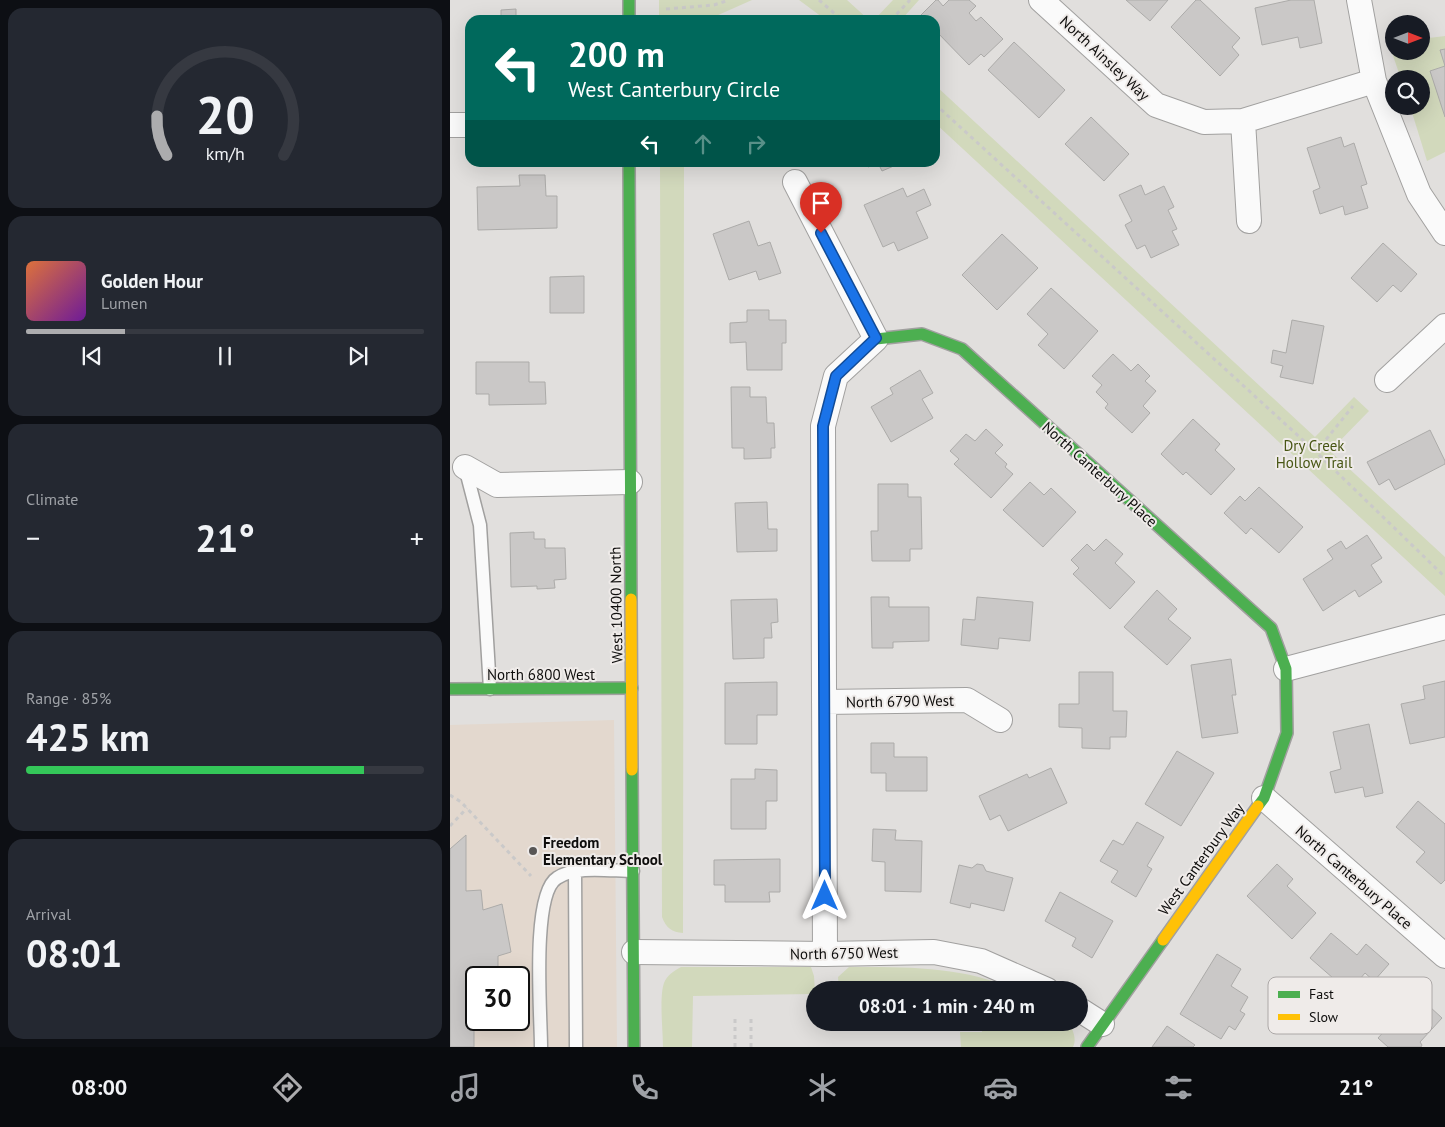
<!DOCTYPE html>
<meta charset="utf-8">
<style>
:root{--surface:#171b24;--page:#242831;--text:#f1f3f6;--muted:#9ea1a6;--line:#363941;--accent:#acacae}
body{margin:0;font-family:"PT Sans",sans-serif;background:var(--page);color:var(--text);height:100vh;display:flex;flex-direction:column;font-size:19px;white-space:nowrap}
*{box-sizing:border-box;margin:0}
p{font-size:16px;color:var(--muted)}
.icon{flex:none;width:28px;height:28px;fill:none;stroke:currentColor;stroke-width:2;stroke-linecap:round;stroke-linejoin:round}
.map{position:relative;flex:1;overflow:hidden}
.details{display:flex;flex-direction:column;gap:8px;padding:8px;background:#0d0f14;width:450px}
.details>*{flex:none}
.guide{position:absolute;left:15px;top:15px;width:475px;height:152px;border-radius:15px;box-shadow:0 5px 20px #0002;background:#00695c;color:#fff;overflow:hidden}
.needle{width:32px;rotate:90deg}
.buttons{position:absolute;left:935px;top:15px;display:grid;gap:10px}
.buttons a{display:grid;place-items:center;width:45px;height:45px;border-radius:50%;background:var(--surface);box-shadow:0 5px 20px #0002;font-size:25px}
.speed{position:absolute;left:15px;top:966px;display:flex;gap:10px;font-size:25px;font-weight:700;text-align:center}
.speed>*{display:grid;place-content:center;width:65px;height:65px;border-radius:50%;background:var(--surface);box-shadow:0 5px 20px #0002;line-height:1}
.speed .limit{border:2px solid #111;border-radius:8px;background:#fff;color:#111}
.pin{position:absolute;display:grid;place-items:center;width:42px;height:42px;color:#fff;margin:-51px -21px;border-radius:50% 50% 50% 0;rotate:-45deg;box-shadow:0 0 5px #0007}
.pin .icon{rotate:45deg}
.me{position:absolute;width:55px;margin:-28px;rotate:0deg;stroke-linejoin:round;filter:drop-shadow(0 0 4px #0008)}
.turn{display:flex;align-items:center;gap:18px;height:105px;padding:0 20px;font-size:22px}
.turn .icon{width:65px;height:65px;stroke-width:2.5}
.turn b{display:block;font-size:35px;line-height:42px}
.lanes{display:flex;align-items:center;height:48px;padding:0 20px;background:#0003;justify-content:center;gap:25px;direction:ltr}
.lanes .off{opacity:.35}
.big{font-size:38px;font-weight:600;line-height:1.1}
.details .card{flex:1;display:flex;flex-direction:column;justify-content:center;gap:8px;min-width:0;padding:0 18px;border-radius:15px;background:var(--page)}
.details .dial{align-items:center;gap:0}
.dial svg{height:130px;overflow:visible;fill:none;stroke:var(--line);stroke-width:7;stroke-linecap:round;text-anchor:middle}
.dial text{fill:var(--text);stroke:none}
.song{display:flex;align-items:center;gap:15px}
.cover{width:60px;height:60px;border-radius:8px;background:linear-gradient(135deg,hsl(20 70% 55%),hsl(280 70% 35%))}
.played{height:5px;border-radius:2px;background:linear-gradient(90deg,var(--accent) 25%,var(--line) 25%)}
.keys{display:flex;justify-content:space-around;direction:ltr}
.heat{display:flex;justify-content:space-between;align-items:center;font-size:28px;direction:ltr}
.charge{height:8px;border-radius:4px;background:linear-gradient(90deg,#34c759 85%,var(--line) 0)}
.trip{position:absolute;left:356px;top:981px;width:282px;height:50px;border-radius:25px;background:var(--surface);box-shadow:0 5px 20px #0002;font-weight:600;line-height:50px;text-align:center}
.tabs{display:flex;height:80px;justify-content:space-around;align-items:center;background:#090b0e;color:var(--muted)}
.tabs .icon{width:35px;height:35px}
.tabs .on{color:var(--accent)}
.tabs b{font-size:22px;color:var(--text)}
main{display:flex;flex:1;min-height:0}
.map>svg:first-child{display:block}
.education{fill:#e3d8ce;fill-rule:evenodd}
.green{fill:#d2d9bc}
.building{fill:#cac8c7;stroke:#acaba9}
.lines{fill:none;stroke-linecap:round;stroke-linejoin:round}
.lane-casing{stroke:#a1a09f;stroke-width:15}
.street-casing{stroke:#a1a09f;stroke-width:26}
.fast-casing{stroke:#a1a09f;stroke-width:14}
.slow-casing{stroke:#a1a09f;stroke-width:14}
.path{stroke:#cac9c9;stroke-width:3;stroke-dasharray:4 4;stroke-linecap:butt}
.lane{stroke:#fafafa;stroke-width:12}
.street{stroke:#fafafa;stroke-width:24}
.fast{stroke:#4caf50;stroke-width:11}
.slow{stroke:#ffc107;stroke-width:11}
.route-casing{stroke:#114b97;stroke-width:12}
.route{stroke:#1a73e8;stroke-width:9}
.poi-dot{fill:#585655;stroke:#efebe9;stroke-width:2}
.labels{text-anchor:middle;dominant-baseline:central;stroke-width:4;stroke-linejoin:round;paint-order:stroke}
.street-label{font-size:15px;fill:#0e0d0c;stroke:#efebe9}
.park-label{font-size:15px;fill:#485614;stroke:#efebe9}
.poi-label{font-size:15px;font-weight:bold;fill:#0e0d0c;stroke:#efebe9;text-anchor:start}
.key{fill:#efebe9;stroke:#aca8a7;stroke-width:1}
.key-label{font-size:14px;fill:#0e0d0c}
</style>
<main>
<section class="details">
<div class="card dial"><svg viewBox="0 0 100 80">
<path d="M14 69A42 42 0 1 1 86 69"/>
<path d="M14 69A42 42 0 0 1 8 45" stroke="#acacae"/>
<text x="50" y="56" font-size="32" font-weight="700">20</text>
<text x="50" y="72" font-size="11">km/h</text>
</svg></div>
<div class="card">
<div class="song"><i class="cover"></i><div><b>Golden Hour</b><p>Lumen</p></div></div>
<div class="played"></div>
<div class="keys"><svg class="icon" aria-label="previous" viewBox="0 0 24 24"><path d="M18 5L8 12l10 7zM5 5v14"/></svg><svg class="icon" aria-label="pause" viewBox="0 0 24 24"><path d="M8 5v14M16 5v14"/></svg><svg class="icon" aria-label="next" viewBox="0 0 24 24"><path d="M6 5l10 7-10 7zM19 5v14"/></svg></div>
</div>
<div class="card"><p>Climate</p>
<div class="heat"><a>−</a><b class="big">21°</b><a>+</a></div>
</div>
<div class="card"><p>Range · 85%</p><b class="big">425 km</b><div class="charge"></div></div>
<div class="card"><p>Arrival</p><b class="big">08:01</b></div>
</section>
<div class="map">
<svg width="995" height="1047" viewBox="0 0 995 1047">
<rect width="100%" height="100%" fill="#e1dfdd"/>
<!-- education -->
<path class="education" d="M164,720L167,1047H0V725ZM26,978H69V1020H26Z"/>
<!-- green -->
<path class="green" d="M209,0H302L257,20H209Z
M349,0H397L419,20H376Z
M443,0H469L451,20H424Z
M995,36V152L977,161L960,106H971V79H951L939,44L944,43V51H971V39Z
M485,85L865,437L904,397L919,411L880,451L995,557V596L485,123Z
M210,163H234L233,933C222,932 216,928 212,917Z
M231,967H361L364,976L365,991L362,994L243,996L242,1047H213C213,1031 209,997 214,983C217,975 224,971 231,967Z
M399,967C456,967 513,966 566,990H389L388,977Z
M531,1023H619C623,1030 627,1039 623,1047H511L510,1032H532Z"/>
<!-- building -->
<path class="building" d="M486,0H488L493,6L499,0H519L526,6L519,13L526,21L531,17L553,39L534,57L531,54L519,65L485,30V20H475L470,16Z
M676,0H718L700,21Z
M746,0H750L790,38L782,47L789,55L770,76L721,27Z
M841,0H864L872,43L850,48L848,37L812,45L805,8Z
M66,9V19L96,18V20H27L51,18V10Z
M564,42L615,90L589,118L538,70Z
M995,49V117L980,71L995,66L990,50Z
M641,117L679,154L654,181L615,144Z
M891,137L894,147L904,143L917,184L911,186L918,208L895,215L893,206L870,214L863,191L870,188L857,148Z
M416,162H453L432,171L428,163L418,167Z
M69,175H95L96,196H107V228L28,230L27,187L70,186Z
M691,185L695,195L714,186L724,207L718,210L727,229L722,231L729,245L701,258L695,245L687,249L675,225L682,221L669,195Z
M453,188L457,197L474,189L481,205L466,212L478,238L448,251L444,242L433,247L414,205Z
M299,221L308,246L320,242L331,273L309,280L306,271L279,280L263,234Z
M552,234L588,268L547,310L512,275Z
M933,243L967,274L951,292L943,285L927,302L901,278Z
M134,276V313H100V277Z
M601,288L648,331L614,369L588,345L598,334L577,314Z
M297,310H319V320H336V343H332V370H297L296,342L280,343V323L297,322Z
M842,320L874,326L863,384L830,377L833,366L821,363L823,350L836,353Z
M663,354L681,371L688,364L700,376L695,381L706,391L693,406L700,413L682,433L655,408L658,404L646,392L652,385L642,376Z
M26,362H79V382H95L96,404L39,405V394H26Z
M470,370L483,393L472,399L483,418L441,442L421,407L443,394L440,388Z
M281,387H300V397H316L317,423H324L325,448H321V458L294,459V448H282Z
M743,419L770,444L765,450L785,469L761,495L736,472L733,475L711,454Z
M536,429L553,445L545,453L557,464L555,467L563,474L541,498L504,464L509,459L500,451L516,434L525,441Z
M980,430L995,461V464L945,490L939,479L929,485L917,462Z
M580,482L594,495L601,488L626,512L593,547L553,510Z
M428,484H458V497H471L472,549H460V561H422L421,531H428Z
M809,487L853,527L829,553L801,528L796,534L774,513L790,496L795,501Z
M317,502L318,529H327V551L287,552L285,503Z
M84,532V539H95V548H115L116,579L104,580L105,588L87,589V586L61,587L60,533Z
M917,535L932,558L921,565L932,582L909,597L905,590L873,611L853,579L883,559L877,550L891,541L896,549Z
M656,539L673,554L665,563L685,582L660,609L623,574L629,568L621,560L637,544L644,551Z
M707,590L727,609L718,619L741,638L717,665L674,627Z
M421,597H439V607H479V641L443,642V648H422Z
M527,597L583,602L580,641L549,638L548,649L511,645L513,619L525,620Z
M327,599L328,622L321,623L322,638H314V658L283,659L281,600Z
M781,659L786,695H782L788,733L752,738L741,665Z
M629,672H663V711H677L676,737H660V749L632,748V728L609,727V704H629Z
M995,681V737L960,744L951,704L975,699L973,686Z
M327,682V715H307V744H275V683Z
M919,724L933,793L915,797L913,787L885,793L880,772L891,769L883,732Z
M421,743H444V757H477V791H436V773H421Z
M727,751L764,773L731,826L695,804Z
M601,768L617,803L558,831L550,815L540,820L529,796L577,774L579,778Z
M305,769L327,770V801H316V829H281V779H305Z
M968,801L995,824V880L991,884L966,862L975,852L946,827Z
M687,822L714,837L697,866L702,869L686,897L661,882L668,871L650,861L663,840L673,845Z
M423,829L446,830L445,840L472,841L471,892L435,891V862L422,861Z
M16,835V891L31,890L33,910L52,904L61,952L48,956V978H26V1020H48V1030H24V1047H0V849Z
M330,859V892H319L320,902H275V885H264V860Z
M527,864L533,865L536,871L563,878L554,911L521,903L520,908L500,903L509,865L522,868Z
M827,864L843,879L837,886L866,913L842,939L797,896Z
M610,892L663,921L642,958L622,946L626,938L595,921Z
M881,933L907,955L916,944L939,964L924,981L915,973L899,992L860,958Z
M767,954L791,969L781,986L798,997L790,1011L795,1014L785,1030L779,1026L771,1039L730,1014Z
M967,995L992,1018L970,1042L972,1045L971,1047H938L928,1038Z
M717,1026L745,1045L743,1047H702Z"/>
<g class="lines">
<defs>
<path id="lane" d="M15,467L30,525L40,689
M125,870L126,1047
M91,1047C91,1015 81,894 107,878C126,865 161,871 183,871"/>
<path id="street" d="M591,0L706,105L754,122L793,121L924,81
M909,0L924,81L969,194L995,233
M793,121L799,221
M0,125H20
M345,182L426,339L386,376L373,426L375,954
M937,380L995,326
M15,467L47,485L180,482
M836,669L995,627
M374,702L517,700L550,720
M814,798L995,956
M184,952L375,954L484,952L531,961L597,990
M630,1010L652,1024"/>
<path id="fast" d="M179,0V20
M179,162L181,599
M426,339L472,334L512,349L821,628L836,669L837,733L814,798L808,806
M0,689L182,688
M182,770L184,1047
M637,1047L713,940"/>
<path id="slow" d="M181,599L182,770
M713,940L808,806"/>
</defs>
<!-- lane casing -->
<use href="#lane" class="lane-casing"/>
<!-- street casing -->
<use href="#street" class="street-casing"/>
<!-- fast casing -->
<use href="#fast" class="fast-casing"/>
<!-- slow casing -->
<use href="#slow" class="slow-casing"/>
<!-- path -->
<path class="path" d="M369,0L392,20
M216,9L264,5L279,0
M441,20L460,0
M485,104L866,452L995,577
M866,452L903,406
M0,795L11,802L81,876
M0,826L17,808
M285,1019V1047
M301,1047V1019"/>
<!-- lane -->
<use href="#lane" class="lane"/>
<!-- street -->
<use href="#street" class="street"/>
<!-- fast -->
<use href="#fast" class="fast"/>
<!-- slow -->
<use href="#slow" class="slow"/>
</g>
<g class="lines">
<defs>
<path id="route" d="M371,233L426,338L386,376L373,426L375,896"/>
</defs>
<!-- route casing -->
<use href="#route" class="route-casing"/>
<!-- route -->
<use href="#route" class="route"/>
</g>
<!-- markers -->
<circle class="poi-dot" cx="83" cy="851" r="5"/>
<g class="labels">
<!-- street labels -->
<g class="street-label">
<text transform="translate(655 58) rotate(43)">North Ainsley Way</text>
<text transform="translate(650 474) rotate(42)">North Canterbury Place</text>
<text transform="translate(166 605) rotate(-91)">West 10400 North</text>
<text x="91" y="674">North 6800 West</text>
<text transform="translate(450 701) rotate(-1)">North 6790 West</text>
<text transform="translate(751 859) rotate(-54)">West Canterbury Way</text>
<text transform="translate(904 877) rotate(41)">North Canterbury Place</text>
<text transform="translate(394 953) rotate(-1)">North 6750 West</text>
</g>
<!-- park labels -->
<g class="park-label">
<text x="864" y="445">Dry Creek<tspan x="864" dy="17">Hollow Trail</tspan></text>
</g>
<!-- poi labels -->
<g class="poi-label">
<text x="93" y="842">Freedom<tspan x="93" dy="17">Elementary School</tspan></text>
</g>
</g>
<!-- legend -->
<rect x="818" y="977" width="164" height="57" rx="8" class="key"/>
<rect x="828" y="991" width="22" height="7" fill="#4caf50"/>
<rect x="828" y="1014" width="22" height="6" fill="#ffc107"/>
<g class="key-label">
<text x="859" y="999">Fast</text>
<text x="859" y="1022">Slow</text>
</g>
</svg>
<div class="buttons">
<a><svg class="needle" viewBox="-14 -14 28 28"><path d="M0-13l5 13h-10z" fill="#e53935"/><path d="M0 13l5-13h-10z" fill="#9ea1a6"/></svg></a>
<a><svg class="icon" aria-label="search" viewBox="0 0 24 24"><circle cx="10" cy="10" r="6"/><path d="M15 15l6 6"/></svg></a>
</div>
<div class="speed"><div class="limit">30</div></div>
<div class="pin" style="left:371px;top:233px;background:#d93025"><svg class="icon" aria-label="arrive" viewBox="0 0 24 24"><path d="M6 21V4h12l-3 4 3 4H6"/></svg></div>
<svg class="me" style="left:375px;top:896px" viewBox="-20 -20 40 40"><path d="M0-17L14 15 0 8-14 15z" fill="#1a73e8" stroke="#fff" stroke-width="4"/></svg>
<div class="trip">08:01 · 1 min · 240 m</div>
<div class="guide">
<div class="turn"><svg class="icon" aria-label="left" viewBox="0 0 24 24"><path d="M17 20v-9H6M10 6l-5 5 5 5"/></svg><div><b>200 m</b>West Canterbury Circle</div></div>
<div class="lanes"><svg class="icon" aria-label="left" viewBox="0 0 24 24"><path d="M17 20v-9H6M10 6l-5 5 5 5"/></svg><svg class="icon off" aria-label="ahead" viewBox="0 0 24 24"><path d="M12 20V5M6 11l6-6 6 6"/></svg><svg class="icon off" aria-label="right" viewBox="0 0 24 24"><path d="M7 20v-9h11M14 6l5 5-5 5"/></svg></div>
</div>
</div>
</main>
<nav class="tabs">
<b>08:00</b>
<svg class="icon on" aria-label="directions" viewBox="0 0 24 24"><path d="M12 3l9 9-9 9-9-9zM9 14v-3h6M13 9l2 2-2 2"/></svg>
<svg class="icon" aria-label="music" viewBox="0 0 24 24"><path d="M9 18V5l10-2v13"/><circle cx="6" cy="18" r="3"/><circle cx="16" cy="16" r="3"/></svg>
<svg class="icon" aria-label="phone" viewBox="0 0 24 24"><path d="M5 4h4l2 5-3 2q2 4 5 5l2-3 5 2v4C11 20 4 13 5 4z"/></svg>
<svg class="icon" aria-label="climate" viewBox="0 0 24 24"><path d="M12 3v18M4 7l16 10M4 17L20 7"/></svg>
<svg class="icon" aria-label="car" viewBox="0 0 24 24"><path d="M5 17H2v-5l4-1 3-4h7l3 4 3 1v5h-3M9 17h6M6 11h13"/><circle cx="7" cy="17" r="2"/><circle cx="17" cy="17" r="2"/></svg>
<svg class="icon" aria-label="filters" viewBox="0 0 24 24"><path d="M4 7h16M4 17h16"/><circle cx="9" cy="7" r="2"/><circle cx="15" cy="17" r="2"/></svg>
<b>21°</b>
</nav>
